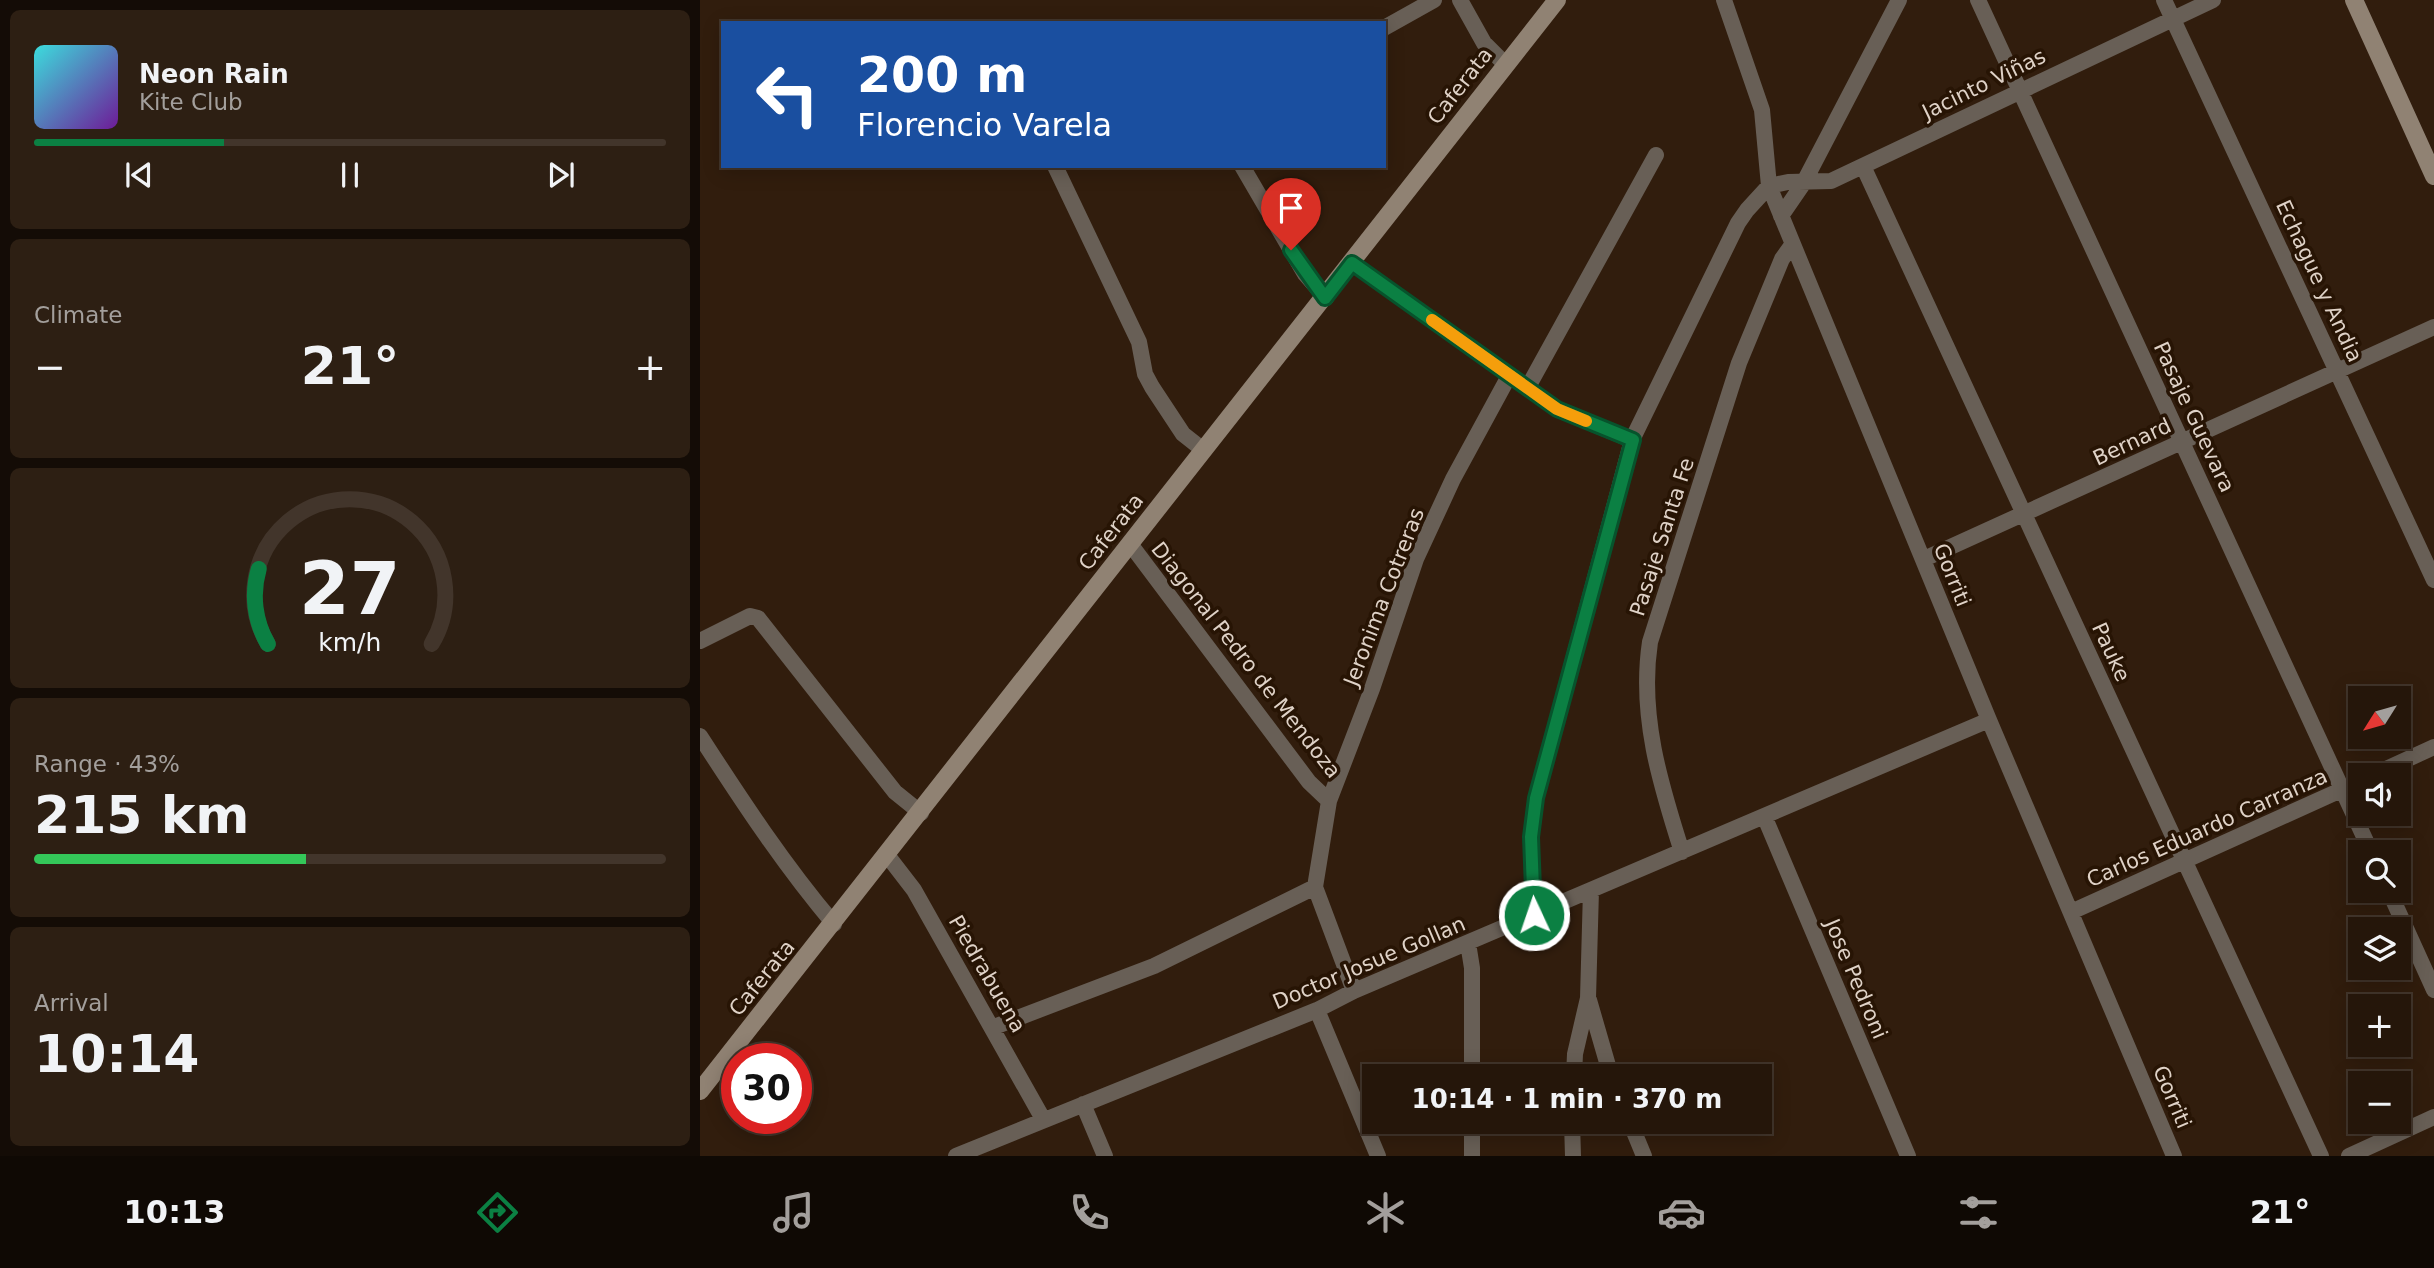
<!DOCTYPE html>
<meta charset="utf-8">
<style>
:root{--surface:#25160a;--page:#2d1f13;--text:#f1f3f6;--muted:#a39f9c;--line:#42352b;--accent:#0b8043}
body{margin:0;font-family:"DejaVu Sans",sans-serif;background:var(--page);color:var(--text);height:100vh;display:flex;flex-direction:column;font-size:26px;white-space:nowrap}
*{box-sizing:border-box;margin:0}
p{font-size:23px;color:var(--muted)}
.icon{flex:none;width:38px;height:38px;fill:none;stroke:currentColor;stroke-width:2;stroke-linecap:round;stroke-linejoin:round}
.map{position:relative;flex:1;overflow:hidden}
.sheet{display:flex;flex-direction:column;gap:10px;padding:10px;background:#140c06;width:700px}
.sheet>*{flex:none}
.hud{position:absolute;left:21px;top:21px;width:665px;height:147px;border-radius:0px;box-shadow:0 4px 18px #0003,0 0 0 2px var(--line);background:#1a4fa0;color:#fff;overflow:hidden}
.needle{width:46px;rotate:233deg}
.tools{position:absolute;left:1648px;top:686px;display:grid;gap:14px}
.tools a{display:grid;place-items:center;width:63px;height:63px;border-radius:0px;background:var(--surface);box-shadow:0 4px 18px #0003,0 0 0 2px var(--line);font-size:35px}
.speed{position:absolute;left:21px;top:1043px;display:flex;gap:14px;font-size:35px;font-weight:700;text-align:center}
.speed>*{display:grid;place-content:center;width:91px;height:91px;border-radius:50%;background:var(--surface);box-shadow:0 4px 18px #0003,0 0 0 2px var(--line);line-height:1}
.speed .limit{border:10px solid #d22;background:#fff;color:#111}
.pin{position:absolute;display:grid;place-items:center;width:60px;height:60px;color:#fff;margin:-72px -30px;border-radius:50% 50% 50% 0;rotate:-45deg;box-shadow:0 0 7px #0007}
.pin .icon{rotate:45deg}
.me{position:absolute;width:77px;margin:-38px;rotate:357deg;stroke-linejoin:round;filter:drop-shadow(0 0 5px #0008)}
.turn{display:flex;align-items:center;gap:24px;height:147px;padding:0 21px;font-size:32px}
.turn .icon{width:91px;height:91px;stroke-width:2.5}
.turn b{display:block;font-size:49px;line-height:60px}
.big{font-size:52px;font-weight:700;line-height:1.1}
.sheet .widget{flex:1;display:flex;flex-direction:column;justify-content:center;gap:10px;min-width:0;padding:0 24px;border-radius:10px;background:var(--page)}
.sheet .dial{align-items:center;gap:0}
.dial svg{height:182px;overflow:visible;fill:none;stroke:var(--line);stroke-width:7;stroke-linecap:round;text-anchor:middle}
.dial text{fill:var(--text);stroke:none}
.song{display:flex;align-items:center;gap:21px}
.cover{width:84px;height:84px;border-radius:10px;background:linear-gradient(135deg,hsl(180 70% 55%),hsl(280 70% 35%))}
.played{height:7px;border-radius:4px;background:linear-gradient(90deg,var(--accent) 30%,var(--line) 30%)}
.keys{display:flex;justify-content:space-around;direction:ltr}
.heat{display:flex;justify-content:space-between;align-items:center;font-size:38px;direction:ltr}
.charge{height:10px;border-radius:5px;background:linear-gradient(90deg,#34c759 43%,var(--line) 0)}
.trip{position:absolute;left:662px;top:1064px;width:410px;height:70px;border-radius:0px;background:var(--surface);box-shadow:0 4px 18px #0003,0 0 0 2px var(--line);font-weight:700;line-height:70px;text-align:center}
.dock{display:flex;height:112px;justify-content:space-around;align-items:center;background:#0f0904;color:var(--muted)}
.dock .icon{width:49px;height:49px}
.dock .on{color:var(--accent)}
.dock b{font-size:32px;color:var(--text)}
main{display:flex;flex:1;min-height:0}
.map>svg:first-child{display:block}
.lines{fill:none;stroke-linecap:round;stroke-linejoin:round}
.street{stroke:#685f56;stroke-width:16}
.secondary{stroke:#908273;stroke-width:18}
.route-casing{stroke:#07532c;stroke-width:18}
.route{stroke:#0b8043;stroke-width:12}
.slow{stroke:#f59e0b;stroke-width:12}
.labels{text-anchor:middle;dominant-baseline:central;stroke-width:7;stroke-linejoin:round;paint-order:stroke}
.street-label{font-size:21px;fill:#dfd2c7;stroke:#271404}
</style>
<main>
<section class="sheet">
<div class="widget">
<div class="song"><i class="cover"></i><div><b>Neon Rain</b><p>Kite Club</p></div></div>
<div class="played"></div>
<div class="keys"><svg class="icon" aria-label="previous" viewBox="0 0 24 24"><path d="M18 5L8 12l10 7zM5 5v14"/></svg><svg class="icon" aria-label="pause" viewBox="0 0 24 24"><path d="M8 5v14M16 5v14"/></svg><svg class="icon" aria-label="next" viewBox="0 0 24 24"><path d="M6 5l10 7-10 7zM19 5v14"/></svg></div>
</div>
<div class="widget"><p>Climate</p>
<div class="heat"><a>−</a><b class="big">21°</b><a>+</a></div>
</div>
<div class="widget dial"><svg viewBox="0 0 100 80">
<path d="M14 69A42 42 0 1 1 86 69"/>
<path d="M14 69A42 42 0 0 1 10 36" stroke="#0b8043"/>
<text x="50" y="56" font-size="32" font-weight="700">27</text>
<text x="50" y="72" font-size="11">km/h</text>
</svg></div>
<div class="widget"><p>Range · 43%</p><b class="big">215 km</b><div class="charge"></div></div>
<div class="widget"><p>Arrival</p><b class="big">10:14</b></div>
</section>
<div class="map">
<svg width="1734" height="1156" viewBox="0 0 1734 1156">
<rect width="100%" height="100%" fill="#311d0d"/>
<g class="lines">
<!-- street -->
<path class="street" d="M760,0L784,43L805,64
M1024,0L1062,110L1069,186L1289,720L1474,1156
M1278,0L1671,852
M1464,0L1734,580
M684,28L734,0
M355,166L439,342L445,374L452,387L483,434L502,449
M542,166L605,274L626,298
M1163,166L1621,1156
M1081,216L1103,184L1199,0
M652,263L857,409L932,440
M828,387L956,155
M431,545L609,782L629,801
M1224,559L1734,327
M0,641L50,616L58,618L195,792L221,813
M0,736C42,801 84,865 134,924
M1673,775L1734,747
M1065,818L1208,1156
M982,852C960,783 939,715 950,642L1039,363L1082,259L1092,245
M187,855L214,890L343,1119
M1689,891L1734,990
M1371,912L1661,781
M834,915L831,837L836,798L932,440L1038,223L1047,210L1069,186L1088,182L1131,181L1513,0
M768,943L772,968V1076
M654,991L615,887L629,801L672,689L716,559L753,479L809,376
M889,1000L911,1076
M617,1010L678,1156
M294,1027L454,966L615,887
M874,1076L875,1054L888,998L891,890
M383,1104L405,1156
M772,1122V1156
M872,1122L873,1156
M930,1122L944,1156
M256,1156L617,1010L654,991L1289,720
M1649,1156L1734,1117"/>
<!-- secondary -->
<path class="secondary" d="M1654,0L1734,176
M0,1091L857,0"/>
</g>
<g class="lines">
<defs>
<path id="route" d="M591,250L625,298L652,263L857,409L933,440L836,798L831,837L834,915"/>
</defs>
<!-- route casing -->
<use href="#route" class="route-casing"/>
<!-- route -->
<use href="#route" class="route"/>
<!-- slow -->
<path class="slow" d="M732,320L857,409L886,421"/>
</g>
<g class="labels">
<!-- street labels -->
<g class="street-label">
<text transform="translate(1284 84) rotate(-26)">Jacinto Viñas</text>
<text transform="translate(760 86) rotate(-52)">Caferata</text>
<text transform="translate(1619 281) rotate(65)">Echague y Andia</text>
<text transform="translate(1494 417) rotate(65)">Pasaje Guevara</text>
<text transform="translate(1432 442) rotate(-25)">Bernard</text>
<text transform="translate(411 532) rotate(-52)">Caferata</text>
<text transform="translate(962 537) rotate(-72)">Pasaje Santa Fe</text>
<text transform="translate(1252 575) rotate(68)">Gorriti</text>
<text transform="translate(684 597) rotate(-69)">Jeronima Cotreras</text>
<text transform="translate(1411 652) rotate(65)">Pauke</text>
<text transform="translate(546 660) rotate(52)">Diagonal Pedro de Mendoza</text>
<text transform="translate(1507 828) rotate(-24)">Carlos Eduardo Carranza</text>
<text transform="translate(669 963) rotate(-23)">Doctor Josue Gollan</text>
<text transform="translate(287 974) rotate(60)">Piedrabuena</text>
<text transform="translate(62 978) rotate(-51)">Caferata</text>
<text transform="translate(1156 979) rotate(67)">Jose Pedroni</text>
<text transform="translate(1472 1097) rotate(67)">Gorriti</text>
</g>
</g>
</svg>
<div class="tools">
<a><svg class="needle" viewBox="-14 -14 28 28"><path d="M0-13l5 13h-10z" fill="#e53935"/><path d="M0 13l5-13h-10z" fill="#a39f9c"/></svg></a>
<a><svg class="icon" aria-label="sound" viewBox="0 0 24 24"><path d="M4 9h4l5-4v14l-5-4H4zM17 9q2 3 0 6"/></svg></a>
<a><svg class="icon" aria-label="search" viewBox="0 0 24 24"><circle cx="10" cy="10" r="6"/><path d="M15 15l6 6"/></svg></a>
<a><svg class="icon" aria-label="layers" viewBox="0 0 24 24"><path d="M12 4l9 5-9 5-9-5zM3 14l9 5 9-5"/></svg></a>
<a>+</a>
<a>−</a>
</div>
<div class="speed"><div class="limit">30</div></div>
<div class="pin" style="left:591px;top:250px;background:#d93025"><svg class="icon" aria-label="arrive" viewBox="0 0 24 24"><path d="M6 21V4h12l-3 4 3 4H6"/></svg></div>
<svg class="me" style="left:834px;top:915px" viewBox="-20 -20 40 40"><circle r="17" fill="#0b8043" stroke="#fff" stroke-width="3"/><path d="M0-11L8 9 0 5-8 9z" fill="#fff"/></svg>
<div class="trip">10:14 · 1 min · 370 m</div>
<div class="hud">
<div class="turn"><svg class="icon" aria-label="left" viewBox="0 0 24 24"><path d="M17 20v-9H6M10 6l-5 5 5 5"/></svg><div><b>200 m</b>Florencio Varela</div></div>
</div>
</div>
</main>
<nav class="dock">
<b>10:13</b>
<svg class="icon on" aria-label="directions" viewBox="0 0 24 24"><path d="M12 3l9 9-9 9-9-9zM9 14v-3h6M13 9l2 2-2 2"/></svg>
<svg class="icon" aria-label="music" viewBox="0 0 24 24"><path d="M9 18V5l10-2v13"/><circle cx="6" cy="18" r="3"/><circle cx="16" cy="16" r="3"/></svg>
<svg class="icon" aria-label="phone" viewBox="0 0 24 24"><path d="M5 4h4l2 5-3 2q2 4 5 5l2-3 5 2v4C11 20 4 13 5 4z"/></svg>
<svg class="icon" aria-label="climate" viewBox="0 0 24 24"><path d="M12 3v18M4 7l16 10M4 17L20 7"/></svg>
<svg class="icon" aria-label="car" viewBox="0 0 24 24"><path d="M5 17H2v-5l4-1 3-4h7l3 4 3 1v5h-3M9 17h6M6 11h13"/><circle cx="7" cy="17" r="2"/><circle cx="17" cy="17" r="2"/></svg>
<svg class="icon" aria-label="filters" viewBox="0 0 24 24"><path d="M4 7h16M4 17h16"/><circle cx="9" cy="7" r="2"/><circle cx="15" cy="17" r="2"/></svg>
<b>21°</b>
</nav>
